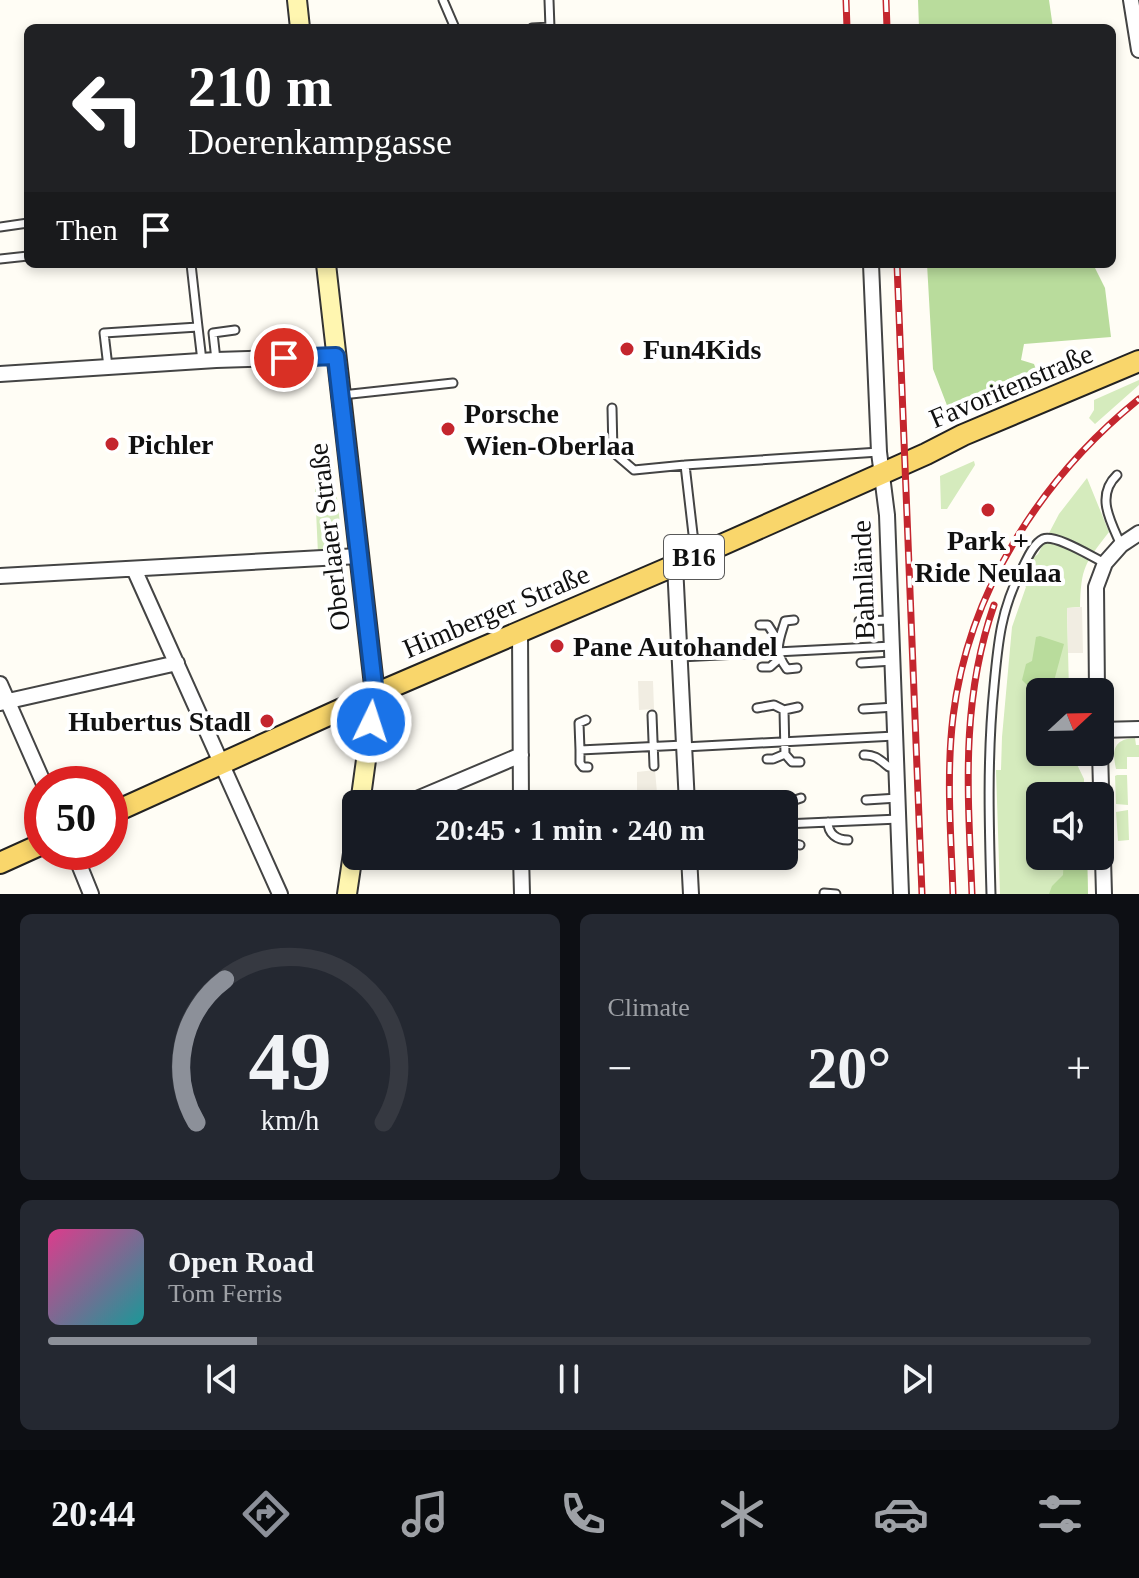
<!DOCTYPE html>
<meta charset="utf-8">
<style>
:root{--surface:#171b24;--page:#242831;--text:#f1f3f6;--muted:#9ea1a6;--line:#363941;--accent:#8c9099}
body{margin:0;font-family:"Times New Roman",serif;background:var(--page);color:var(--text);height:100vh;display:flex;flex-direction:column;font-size:30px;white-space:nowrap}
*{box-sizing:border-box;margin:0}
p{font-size:26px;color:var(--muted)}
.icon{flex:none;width:44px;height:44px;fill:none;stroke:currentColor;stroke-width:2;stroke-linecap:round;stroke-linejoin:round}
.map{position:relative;height:894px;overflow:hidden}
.sheet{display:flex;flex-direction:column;gap:20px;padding:20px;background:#0d0f14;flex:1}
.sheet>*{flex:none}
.top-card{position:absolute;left:24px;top:24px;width:1092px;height:244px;border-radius:12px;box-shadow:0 4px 12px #0003;background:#202124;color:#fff;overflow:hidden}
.needle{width:52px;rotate:68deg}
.fabs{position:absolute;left:1026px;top:678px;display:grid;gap:16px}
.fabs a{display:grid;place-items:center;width:88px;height:88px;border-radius:12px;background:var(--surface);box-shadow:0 4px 12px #0003;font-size:40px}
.speed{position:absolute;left:24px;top:766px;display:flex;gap:16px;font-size:40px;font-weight:700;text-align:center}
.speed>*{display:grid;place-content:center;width:104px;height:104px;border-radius:50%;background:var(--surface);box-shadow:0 4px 12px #0003;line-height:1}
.speed .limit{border:12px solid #d22;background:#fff;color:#111}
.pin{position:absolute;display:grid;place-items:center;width:68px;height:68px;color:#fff;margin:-34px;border:4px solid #fff;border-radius:50%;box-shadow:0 2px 8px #0007}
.me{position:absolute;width:88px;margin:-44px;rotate:4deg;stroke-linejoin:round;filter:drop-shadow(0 0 6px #0008)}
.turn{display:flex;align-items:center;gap:28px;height:168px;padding:0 32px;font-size:36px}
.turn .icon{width:104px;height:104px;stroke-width:2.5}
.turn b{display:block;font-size:56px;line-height:68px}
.then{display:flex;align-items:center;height:76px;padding:0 32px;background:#0003;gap:16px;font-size:30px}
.big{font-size:60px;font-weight:700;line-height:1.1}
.sheet .tile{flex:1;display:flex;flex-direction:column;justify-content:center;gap:12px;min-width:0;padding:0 28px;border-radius:12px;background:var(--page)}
.sheet .dial{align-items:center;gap:0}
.dial svg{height:208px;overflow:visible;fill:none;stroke:var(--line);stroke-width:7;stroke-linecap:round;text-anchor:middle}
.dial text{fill:var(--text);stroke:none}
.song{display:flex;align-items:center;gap:24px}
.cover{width:96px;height:96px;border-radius:12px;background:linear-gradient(135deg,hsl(330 70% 55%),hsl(180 70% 35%))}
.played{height:8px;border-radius:4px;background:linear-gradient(90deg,var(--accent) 20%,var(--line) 20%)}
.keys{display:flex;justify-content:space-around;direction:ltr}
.heat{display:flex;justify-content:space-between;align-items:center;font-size:44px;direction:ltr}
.sheet .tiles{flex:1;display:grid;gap:20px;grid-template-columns:1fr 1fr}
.tile:last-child{grid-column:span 2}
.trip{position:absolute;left:342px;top:790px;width:456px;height:80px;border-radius:12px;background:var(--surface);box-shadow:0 4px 12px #0003;font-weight:700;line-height:80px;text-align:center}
.menu{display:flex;height:128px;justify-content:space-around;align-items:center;background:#090b0e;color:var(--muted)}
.menu .icon{width:56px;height:56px}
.menu .current{color:var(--accent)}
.menu b{font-size:36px;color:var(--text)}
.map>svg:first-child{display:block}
.green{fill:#d5ebbd}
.forest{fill:#b9dc9c}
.plaza{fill:#f1ede2}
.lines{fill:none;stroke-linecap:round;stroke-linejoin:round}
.lane-casing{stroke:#444;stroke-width:11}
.street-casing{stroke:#444;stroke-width:18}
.secondary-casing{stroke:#333;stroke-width:22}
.primary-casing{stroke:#222;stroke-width:24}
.lane{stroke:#fff;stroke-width:7}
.street{stroke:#fff;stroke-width:14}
.secondary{stroke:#fff6b0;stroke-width:18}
.primary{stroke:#f9d66b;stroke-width:20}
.rail-casing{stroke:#c4262e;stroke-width:7}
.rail{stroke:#fff;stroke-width:4;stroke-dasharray:12;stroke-linecap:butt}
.route-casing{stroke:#114b97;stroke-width:20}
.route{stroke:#1a73e8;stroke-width:14}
.poi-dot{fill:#c4262e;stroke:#fff;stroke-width:3}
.labels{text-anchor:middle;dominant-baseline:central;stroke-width:8;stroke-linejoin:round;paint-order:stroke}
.shield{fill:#fff;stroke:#585858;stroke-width:2}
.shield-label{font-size:26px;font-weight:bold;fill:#111}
.poi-label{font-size:28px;font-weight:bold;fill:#111;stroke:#fff;text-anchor:start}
.street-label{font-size:28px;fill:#111;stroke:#fff}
</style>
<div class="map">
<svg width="1139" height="894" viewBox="0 0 1139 894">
<rect width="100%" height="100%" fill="#fffdf5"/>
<!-- green -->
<path class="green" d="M1139,380V385L1095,424L1089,418L1094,410V400Z
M974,461L975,465L947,509H941L940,476Z
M1087,478L1109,532C1085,563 1081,567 1080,607L1067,608L1069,692H1040V752H1071L1084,779V796H1040V856H1087L1088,894H1000L996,770H1001L1002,737L1012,627L1026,587L1021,581C1026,572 1030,559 1038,554L1059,514Z
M335,480L342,541L341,547L343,549L340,551L318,554L315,489Z
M1135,738L1136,745H1139V757H1127V769H1116C1112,751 1113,739 1135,738Z
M1117,775H1127L1128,805L1116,804L1115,776Z
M1128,810L1129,840L1118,841L1116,812Z"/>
<!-- forest -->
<path class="forest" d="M918,0H1049L1053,28H919Z
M927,264H1093L1105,288L1111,337L1024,344L1021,360L1034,364L1038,375L1015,376L948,408L933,369Z
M1040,636L1064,644L1051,692L1032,690L1022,680L1026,664L1032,661L1036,637Z
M1064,856H1087L1088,894H1049L1052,886L1063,875Z"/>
<!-- plaza -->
<path class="plaza" d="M1082,607L1083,653H1068L1067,608Z
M638,681H653L654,709L639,710Z
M655,770L658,804H652L637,794V772Z"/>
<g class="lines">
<defs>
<path id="lane" d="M443,0L455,28
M549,0L550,28
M532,28L550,27
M0,227L28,223
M0,259L28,256
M191,264L198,327
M216,360L213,333L235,330
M108,367L104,333L198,327L202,361
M342,395L453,383
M612,408L613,452L634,470L685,465
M1117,475C1095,496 1111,522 1121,545
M698,552L693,534L685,465L879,452
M794,620L785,621C779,641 773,651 787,669L797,668
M859,621L891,620
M760,625H768L778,641
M680,657L892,646
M861,663L893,661
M762,667H770L779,659
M798,707L784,710L785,754L792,762H800
M757,708L774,705L784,710
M863,709L895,707
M652,715L654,766
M684,747L895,736
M580,750L579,723L586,720
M864,755C875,754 881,761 889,767L897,766
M767,759H773L785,754
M588,767H583L580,763V750L684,745
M866,800L898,798
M828,822C828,834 837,840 848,840
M784,824L899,819
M786,824V810L789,802L801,798
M784,833L792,843L800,845
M824,893L836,894
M991,894C989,824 987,756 994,686C998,642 1001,609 1022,569C1027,559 1033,544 1043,539C1056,534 1092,557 1105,563"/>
<path id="street" d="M1131,0L1139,50
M871,264L879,452L887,515L901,894
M0,374L216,360L336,356
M675,565L687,804
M134,569L280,894
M0,576L359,556
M520,632L521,804
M0,684L44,784
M1097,692L1096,587L1105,563L1121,545L1139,533
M0,703L177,663
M1100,730L1139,729
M1100,752L1104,894
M405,804L521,755
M74,852L91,894
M521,856L522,894
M689,856L691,894"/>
<path id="secondary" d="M297,0L300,28
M326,264L375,694L360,804
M347,894L356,833"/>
<path id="primary" d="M110,814L375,694L699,555L926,454L963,435L1139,361
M0,863L42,844"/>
</defs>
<!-- lane casing -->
<use href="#lane" class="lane-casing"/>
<!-- street casing -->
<use href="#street" class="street-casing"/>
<!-- secondary casing -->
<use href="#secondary" class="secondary-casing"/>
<!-- primary casing -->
<use href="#primary" class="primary-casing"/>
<!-- lane -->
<use href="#lane" class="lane"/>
<!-- street -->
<use href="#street" class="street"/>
<!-- secondary -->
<use href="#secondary" class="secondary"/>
<!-- primary -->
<use href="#primary" class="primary"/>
<defs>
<path id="rail" d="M846,0L847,28
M886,0L887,28
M897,264L922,894
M953,894C951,835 946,776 953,717C968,592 1041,478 1139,399
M972,894C968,793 960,703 994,605"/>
</defs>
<!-- rail casing -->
<use href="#rail" class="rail-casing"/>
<!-- rail -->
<use href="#rail" class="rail"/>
</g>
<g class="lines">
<defs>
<path id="route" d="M284,358L336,356L375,694L371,722"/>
</defs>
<!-- route casing -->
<use href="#route" class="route-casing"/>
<!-- route -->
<use href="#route" class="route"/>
</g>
<!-- markers -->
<g class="poi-dot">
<circle cx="627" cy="349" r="8"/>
<circle cx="448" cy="429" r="8"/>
<circle cx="112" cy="444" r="8"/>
<circle cx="988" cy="510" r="8"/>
<circle cx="557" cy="646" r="8"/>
<circle cx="267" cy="721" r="8"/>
</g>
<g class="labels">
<!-- shield labels -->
<rect class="shield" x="664" y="535" width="60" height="44" rx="6"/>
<g class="shield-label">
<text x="694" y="557">B16</text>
</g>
<!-- poi labels -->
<g class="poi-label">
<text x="643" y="349">Fun4Kids</text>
<text x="464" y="413">Porsche<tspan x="464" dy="32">Wien-Oberlaa</tspan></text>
<text x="128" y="444">Pichler</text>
<text x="988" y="540" text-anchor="middle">Park +<tspan x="988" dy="32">Ride Neulaa</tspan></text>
<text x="573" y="646">Pane Autohandel</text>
<text x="251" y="721" text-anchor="end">Hubertus Stadl</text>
</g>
<!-- street labels -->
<g class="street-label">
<text transform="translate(1011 386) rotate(-23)">Favoritenstraße</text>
<text transform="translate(329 537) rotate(-97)">Oberlaaer Straße</text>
<text transform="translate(863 580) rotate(-92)">Bahnlände</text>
<text transform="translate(496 611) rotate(-23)">Himberger Straße</text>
</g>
</g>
</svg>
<div class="fabs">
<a><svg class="needle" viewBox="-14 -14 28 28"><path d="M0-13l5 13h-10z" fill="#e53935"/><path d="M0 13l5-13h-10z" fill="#9ea1a6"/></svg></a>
<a><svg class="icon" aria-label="sound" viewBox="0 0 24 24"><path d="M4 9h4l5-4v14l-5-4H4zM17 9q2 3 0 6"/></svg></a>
</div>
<div class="speed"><div class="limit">50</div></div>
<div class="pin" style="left:284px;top:358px;background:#d93025"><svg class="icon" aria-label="arrive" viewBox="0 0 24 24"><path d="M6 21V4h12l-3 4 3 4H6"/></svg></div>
<svg class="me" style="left:371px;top:722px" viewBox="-20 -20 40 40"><circle r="17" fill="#1a73e8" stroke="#fff" stroke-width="3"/><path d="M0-11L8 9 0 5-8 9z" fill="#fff"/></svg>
<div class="trip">20:45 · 1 min · 240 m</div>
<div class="top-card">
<div class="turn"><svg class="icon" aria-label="left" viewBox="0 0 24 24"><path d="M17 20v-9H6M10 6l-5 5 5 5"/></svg><div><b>210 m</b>Doerenkampgasse</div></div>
<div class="then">Then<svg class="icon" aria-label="arrive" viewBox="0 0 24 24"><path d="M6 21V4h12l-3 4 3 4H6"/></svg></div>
</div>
</div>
<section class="sheet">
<div class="tiles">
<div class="tile dial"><svg viewBox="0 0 100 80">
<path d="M14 69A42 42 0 1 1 86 69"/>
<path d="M14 69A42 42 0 0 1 25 14" stroke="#8c9099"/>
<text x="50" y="56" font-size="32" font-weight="700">49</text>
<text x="50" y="72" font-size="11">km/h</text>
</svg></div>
<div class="tile"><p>Climate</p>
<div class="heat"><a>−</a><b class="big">20°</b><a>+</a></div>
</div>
<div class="tile">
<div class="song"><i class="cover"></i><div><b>Open Road</b><p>Tom Ferris</p></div></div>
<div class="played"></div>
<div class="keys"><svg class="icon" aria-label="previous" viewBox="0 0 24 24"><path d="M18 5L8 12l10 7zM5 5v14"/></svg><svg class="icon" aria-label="pause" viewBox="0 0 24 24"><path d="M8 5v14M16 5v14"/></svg><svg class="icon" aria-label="next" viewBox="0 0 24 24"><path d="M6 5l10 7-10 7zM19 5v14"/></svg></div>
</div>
</div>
</section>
<nav class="menu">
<b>20:44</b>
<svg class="icon current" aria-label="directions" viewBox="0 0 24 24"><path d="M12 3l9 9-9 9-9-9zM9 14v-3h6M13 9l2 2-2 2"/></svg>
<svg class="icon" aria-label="music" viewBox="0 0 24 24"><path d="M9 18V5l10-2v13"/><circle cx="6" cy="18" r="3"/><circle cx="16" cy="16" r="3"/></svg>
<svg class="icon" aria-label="phone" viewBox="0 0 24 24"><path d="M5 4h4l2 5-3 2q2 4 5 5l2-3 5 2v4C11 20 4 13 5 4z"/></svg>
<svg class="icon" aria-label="climate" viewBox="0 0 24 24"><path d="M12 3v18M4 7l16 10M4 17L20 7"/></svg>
<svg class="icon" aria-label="car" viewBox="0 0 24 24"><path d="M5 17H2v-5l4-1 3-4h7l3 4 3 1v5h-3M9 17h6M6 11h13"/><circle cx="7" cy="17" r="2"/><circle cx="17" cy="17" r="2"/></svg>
<svg class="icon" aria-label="filters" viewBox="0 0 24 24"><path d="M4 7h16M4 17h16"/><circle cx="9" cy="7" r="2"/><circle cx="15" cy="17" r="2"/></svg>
</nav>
